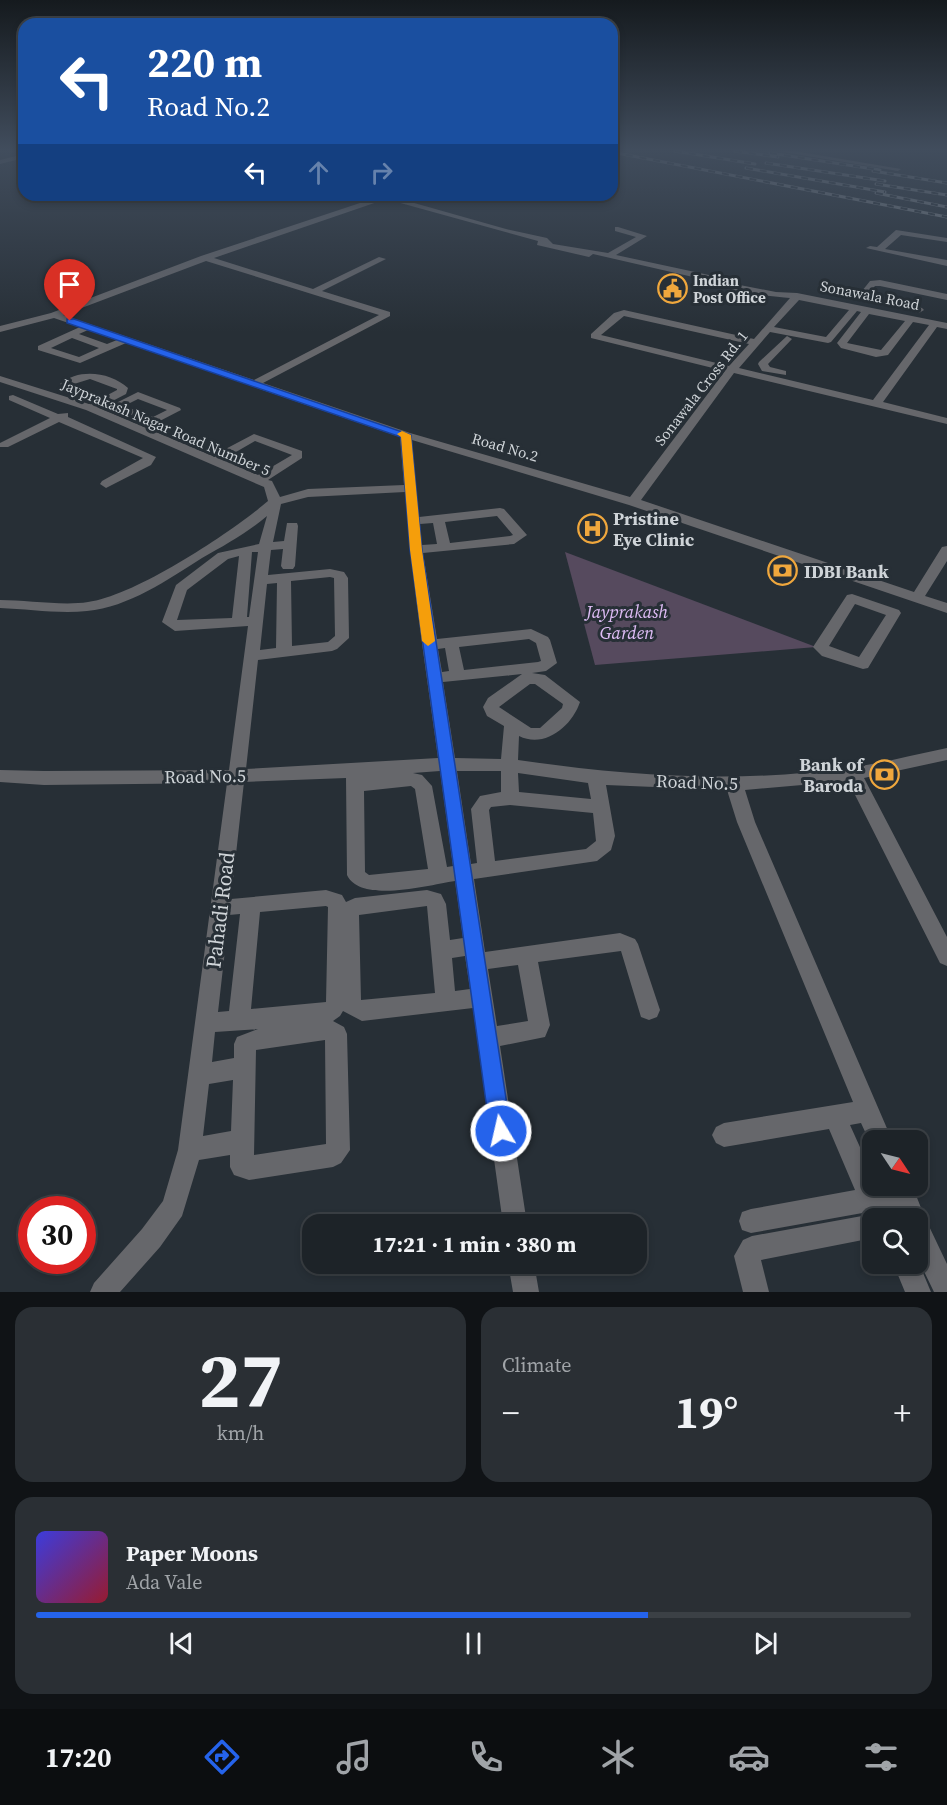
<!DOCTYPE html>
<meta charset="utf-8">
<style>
:root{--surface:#1d2328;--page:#2a2f34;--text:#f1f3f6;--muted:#a0a4a8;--line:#3b4045;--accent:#2563eb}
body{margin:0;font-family:"Source Serif 4",serif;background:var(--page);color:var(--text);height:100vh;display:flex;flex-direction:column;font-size:22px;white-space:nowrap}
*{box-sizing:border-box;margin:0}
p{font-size:20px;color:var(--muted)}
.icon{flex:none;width:33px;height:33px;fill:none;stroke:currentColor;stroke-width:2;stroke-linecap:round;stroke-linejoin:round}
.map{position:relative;height:1292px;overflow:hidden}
.side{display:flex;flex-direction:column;gap:15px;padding:15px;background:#101316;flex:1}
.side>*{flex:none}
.top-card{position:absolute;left:18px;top:18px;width:600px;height:183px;border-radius:18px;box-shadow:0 3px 9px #0003,0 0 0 2px var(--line);background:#1a4fa0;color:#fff;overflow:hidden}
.needle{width:39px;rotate:125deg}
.tools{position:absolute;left:862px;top:1130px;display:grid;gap:12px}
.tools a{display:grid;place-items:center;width:66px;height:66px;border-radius:12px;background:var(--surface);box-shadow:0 3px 9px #0003,0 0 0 2px var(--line);font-size:30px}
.speed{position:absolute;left:18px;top:1196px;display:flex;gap:12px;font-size:30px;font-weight:700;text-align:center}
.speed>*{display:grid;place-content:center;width:78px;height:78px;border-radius:50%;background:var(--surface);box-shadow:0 3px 9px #0003,0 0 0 2px var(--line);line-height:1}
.speed .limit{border:9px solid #d22;background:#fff;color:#111}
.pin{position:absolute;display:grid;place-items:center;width:51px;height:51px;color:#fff;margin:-62px -26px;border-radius:50% 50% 50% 0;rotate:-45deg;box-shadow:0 0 6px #0007}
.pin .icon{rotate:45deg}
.me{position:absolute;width:66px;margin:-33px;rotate:351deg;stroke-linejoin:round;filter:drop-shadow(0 0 4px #0008)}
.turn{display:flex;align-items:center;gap:21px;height:126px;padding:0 30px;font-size:27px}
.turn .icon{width:78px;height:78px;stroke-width:2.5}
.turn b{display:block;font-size:42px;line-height:51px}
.lanes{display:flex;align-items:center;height:57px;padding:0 30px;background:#0003;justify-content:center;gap:30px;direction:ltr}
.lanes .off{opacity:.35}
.big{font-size:45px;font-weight:700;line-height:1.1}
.side .widget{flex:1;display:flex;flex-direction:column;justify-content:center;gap:9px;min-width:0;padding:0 21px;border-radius:18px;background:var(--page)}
.side .dial{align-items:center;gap:0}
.dial b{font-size:78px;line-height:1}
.song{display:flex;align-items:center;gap:18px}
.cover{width:72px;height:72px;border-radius:9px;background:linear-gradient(135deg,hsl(240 70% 55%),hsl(350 70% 35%))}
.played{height:6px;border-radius:3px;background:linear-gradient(90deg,var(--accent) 70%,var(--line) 70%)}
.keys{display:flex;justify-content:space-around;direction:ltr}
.heat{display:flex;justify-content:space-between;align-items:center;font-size:33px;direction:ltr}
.side .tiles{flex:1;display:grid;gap:15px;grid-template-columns:1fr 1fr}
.widget:last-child{grid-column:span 2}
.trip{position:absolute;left:302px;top:1214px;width:345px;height:60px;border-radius:18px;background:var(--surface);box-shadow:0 3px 9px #0003,0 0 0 2px var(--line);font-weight:700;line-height:60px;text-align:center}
.menu{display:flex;height:96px;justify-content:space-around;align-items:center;background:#0c0e10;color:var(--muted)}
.menu .icon{width:42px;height:42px}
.menu .on{color:var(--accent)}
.menu b{font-size:27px;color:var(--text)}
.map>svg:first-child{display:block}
.green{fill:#564a5e}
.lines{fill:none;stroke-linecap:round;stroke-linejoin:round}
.minor{fill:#66676b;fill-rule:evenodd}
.rail-casing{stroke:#797f85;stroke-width:3}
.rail{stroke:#272f36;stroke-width:2;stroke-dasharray:7;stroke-linecap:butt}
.route{fill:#2563eb;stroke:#184099;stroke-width:1.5}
.slow{fill:#f59e0b}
.labels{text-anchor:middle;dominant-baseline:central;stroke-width:6;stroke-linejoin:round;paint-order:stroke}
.far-poi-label{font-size:15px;font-weight:bold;fill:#cfd4d8;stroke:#272f36;text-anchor:start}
.far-street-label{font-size:15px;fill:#cfd4d8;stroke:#272f36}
.poi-label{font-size:18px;font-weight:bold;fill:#cfd4d8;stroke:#272f36;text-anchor:start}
.park-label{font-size:18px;font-style:italic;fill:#debcf5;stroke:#272f36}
.street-label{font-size:18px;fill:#cfd4d8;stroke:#272f36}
.near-street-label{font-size:21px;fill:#cfd4d8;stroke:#272f36}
</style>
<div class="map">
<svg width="947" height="1292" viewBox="0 0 947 1292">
<rect width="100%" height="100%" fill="#272f36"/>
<!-- green -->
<path class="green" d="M565,552L816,647L595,665Z"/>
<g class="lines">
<!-- minor -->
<path class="minor" d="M777,151H794L901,169L898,171Z
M24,154V158L0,164V160Z
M376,195H395L393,197L506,229L547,238L553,244L608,253L636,237L615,231V227H618L647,236L616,255L709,275V279L776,292L797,293L947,323V329L937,327L883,402L947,418V424L734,373L641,500L914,592L942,547L947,546V561L925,596L947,603V613L629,505L412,440L419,517L500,508L504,509L527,535L514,544L423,553L437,639L531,629L548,637L550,640L557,663L546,671L532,673L545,675L580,702C572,726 545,749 519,736L518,760C628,776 742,784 853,767C885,763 916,754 947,748V760L864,778L947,937V966L940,963L848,781L745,790L755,822L892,1140H873V1149L861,1123L850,1125L873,1176V1185H912L925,1218L924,1221L927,1222L947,1264V1292H934L918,1259V1218H901L896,1207L751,1233L742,1230L739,1221L742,1212L751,1209L855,1190L829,1129L724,1147L716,1143L712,1135L716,1127L724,1123L853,1102L737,822L727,790L606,785L615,836L611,850L597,861L474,879L485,952L620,933L635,939L638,944L660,1010L657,1017L649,1020L641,1017L621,951L538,962L550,1025L545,1037L500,1046L527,1224H503L473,1008L362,1021L343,1011L340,1016L333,1021L344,1027L347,1034L350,1150L341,1163L333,1167L249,1180L234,1175L230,1167V1155L199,1160L182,1216L160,1247L120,1292H90L94,1283L142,1229L163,1201L178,1150L227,783L44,785L0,782V770L44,771L229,770L248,626L175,631L162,622L176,585L218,553L259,544L267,516C247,533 225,545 202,558C167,580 129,607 87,611C59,614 28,609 0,608V600C26,600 63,606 88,602C135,596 232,532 268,501L264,487L86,410L0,382V376L89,404L94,402L60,384C79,368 110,372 128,388L126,394L99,408L215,457L216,454L254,434L302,451V458L268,480L272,481L280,497L308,489L404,485L400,437L126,343L80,363L38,350V346L80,327L54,318L0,332V326L51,313L201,256L378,197ZM386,199L538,241L537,245L589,257L593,254L693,277C713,290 766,296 790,298L754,339L624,310L614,313L591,334V338L725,371L630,497L410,433L263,383L390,316V312L322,291L386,259L379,257L313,289L214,258ZM206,261L379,315L254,380L63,315ZM799,300L849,310L826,337L774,327ZM857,311L861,312L837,343L841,348L876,357L888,355L913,322L929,325L873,400L739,368L770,332L828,343L831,342ZM869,314L905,321L881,350L847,343ZM624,316L749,344L729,366L601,335ZM88,330L117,340L107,344L79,334ZM72,338L99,348L79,357L51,348ZM90,379L117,389V390L102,398L74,384ZM255,441L292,455L258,475L234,465L238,462L229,456ZM405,492C412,583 426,669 438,758L246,769L258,660L332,651L337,649L349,638L348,578L344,572L330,569L268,575L271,550L283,549L281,566L283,569H293L295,566L298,526L297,523H287L284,541L273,542L281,504L308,497ZM497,516L513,535L510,536L450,543L445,522ZM433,523L437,544L422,545L420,524ZM252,552H258L249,617H247ZM239,556L232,618L177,620L187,590L228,559ZM330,577L334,578L335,636L328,642L292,646L291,581ZM277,583L276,648L260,650L267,584ZM529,639L536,643L541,661L538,662L464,670L459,647ZM445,648L449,671L442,672L438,649ZM522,674L488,698L483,707L487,716L504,726L501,759L455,758L443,682ZM530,684H535L563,704L562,708L540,728H531L499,707ZM440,771L453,866L447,867L432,786L422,775L413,773ZM457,771H501V792L480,796L471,809L477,863L471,864ZM518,773L588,783L591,799L519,792ZM346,778L347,875C361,904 428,885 455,881L463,938L450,940L446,904L441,894L427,890L355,898L346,902L342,895L326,890L231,899L244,782ZM411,786L415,789L428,869L369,875L365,872L364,791ZM510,805L593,813L596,841L586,849L495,861L489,810L491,807ZM326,906L328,907L326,1002L251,1009L260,912ZM427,906L435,993L361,1000L359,915ZM240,914L229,1011L218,1012L229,915ZM465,956L470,989L455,991L452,958ZM518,965L528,1021L497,1026L488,969ZM258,1029L237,1037L234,1044V1058L212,1062L215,1032ZM325,1040L326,1144L254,1155L256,1050ZM233,1080L231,1131L203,1136L209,1084Z
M896,230L947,238V242L901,235L885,249L947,260V266L866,248L870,246L877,247Z
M880,280L947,294V300L880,286H875L869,293L862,291L870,281Z
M893,301L922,308L924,310L919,313L890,306V302Z
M787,336L792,339L768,364L770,367L786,371V375L762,371L758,364L759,362Z
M138,392L180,408L181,410L154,424L110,406ZM138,399L167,410L153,417L124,406Z
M13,395L58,414L68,413V417L156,457L151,465L106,488L100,484L102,481L143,458L59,422L8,447H0V443L50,418L9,400V396Z
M852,594L899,610L901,613L868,668L863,669L822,656L813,647L847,595ZM855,604L886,615L859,657L829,646Z
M873,1214L882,1218H873V1238L761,1260L769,1292H743L734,1256L743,1240L752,1236Z
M918,1261L931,1292H905L893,1263H918Z
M508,1263H534L539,1292H513Z"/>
<defs>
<path id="rail" d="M675,151L755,164
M735,151L778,157
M612,152L947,217
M770,153L880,170
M766,163L885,181
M746,168L885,192
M873,171L947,183
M876,184L947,195
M876,193L947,207"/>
</defs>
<!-- rail casing -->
<use href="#rail" class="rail-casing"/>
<!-- rail -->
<use href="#rail" class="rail"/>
</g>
<!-- sky -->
<linearGradient id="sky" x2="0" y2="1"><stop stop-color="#151a1e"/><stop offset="0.45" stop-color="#414d5d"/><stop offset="1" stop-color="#414d5d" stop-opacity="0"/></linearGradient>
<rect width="947" height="332" fill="url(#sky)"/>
<!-- route -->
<path class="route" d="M67,319H74L411,435L422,550L511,1131L508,1139L501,1142L493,1139L490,1131L410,550L401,437L67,323Z"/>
<!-- slow -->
<path class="slow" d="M402,431L411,435L422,550L435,641L428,646L422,641L410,550L401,437L397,434Z"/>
<!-- icons -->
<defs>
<symbol id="civic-ring" viewBox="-11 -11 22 22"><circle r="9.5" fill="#272f36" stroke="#efa73d" stroke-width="1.5"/><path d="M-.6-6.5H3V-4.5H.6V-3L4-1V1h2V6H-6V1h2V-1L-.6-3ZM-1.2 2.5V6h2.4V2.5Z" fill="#efa73d"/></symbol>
<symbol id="hospital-ring" viewBox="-11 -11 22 22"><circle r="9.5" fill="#272f36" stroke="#efa73d" stroke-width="1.5"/><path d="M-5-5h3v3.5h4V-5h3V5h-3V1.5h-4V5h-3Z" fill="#efa73d"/></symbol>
<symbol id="bank-ring" viewBox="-11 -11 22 22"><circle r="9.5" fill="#272f36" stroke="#efa73d" stroke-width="1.5"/><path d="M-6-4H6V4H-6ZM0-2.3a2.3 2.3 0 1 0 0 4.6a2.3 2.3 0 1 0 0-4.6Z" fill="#efa73d"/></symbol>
</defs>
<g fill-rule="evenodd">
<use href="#civic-ring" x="656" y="272" width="33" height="33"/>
<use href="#hospital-ring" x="576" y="512" width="33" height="33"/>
<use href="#bank-ring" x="766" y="554" width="33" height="33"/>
<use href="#bank-ring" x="868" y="758" width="33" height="33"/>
</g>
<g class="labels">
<!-- far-poi labels -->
<g class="far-poi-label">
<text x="693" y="280">Indian<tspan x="693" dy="17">Post Office</tspan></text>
</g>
<!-- far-street labels -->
<g class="far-street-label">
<text transform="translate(870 295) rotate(11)">Sonawala Road</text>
<text transform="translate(701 388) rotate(-52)">Sonawala Cross Rd. 1</text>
<text transform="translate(166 427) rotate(23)">Jayprakash Nagar Road Number 5</text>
<text transform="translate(505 447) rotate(16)">Road No.2</text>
</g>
<!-- poi labels -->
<g class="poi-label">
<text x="613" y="518">Pristine<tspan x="613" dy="21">Eye Clinic</tspan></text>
<text x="804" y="571">IDBI Bank</text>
<text x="863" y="764" text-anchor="end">Bank of<tspan x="863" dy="21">Baroda</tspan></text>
</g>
<!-- park labels -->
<g class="park-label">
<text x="627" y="611">Jayprakash<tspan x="627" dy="21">Garden</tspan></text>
</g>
<!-- street labels -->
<g class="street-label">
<text transform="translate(205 776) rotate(-1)">Road No.5</text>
<text transform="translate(697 782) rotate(2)">Road No.5</text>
</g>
<!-- near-street labels -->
<g class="near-street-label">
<text transform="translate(220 910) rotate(-83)">Pahadi Road</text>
</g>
</g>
</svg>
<div class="tools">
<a><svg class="needle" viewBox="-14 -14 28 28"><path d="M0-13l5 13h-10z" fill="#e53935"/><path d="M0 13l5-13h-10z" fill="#a0a4a8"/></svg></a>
<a><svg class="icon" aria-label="search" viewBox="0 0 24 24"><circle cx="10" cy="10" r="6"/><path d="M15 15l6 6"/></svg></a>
</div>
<div class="speed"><div class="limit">30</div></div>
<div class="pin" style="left:70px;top:321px;background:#d93025"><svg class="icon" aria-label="arrive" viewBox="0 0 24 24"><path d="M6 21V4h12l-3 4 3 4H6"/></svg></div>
<svg class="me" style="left:501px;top:1131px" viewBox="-20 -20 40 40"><circle r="17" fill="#2563eb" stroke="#fff" stroke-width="3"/><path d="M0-11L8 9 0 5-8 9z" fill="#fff"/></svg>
<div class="trip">17:21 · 1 min · 380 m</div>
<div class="top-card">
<div class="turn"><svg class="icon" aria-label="left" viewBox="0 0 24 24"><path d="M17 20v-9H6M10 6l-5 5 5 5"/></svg><div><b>220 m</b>Road No.2</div></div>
<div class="lanes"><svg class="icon" aria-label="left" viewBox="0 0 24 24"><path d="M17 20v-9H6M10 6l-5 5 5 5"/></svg><svg class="icon off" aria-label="ahead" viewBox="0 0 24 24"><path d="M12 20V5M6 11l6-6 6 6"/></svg><svg class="icon off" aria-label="right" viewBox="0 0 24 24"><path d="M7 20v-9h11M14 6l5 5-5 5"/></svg></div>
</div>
</div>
<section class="side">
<div class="tiles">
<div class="widget dial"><b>27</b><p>km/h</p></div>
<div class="widget"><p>Climate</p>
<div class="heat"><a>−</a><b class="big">19°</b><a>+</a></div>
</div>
<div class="widget">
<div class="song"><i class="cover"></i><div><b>Paper Moons</b><p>Ada Vale</p></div></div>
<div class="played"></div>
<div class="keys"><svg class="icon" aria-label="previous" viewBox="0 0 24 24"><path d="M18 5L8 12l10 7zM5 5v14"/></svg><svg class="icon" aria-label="pause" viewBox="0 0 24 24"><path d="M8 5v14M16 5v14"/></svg><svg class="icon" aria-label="next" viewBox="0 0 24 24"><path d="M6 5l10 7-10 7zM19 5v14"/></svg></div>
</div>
</div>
</section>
<nav class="menu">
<b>17:20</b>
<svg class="icon on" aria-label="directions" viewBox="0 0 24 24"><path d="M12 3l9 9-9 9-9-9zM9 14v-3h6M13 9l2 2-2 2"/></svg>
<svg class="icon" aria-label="music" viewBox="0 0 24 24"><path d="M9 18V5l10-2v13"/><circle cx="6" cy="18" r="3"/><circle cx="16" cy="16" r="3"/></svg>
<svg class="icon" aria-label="phone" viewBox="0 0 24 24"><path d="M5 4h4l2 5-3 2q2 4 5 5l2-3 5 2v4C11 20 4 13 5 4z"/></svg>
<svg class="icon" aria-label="climate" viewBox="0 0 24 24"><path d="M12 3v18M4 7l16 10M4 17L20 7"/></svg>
<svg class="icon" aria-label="car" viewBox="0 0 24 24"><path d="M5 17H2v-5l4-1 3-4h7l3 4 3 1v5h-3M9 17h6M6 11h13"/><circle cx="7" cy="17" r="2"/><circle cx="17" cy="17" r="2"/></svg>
<svg class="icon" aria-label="filters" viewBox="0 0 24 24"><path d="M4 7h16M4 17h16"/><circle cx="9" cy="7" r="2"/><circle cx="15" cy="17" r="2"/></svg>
</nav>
